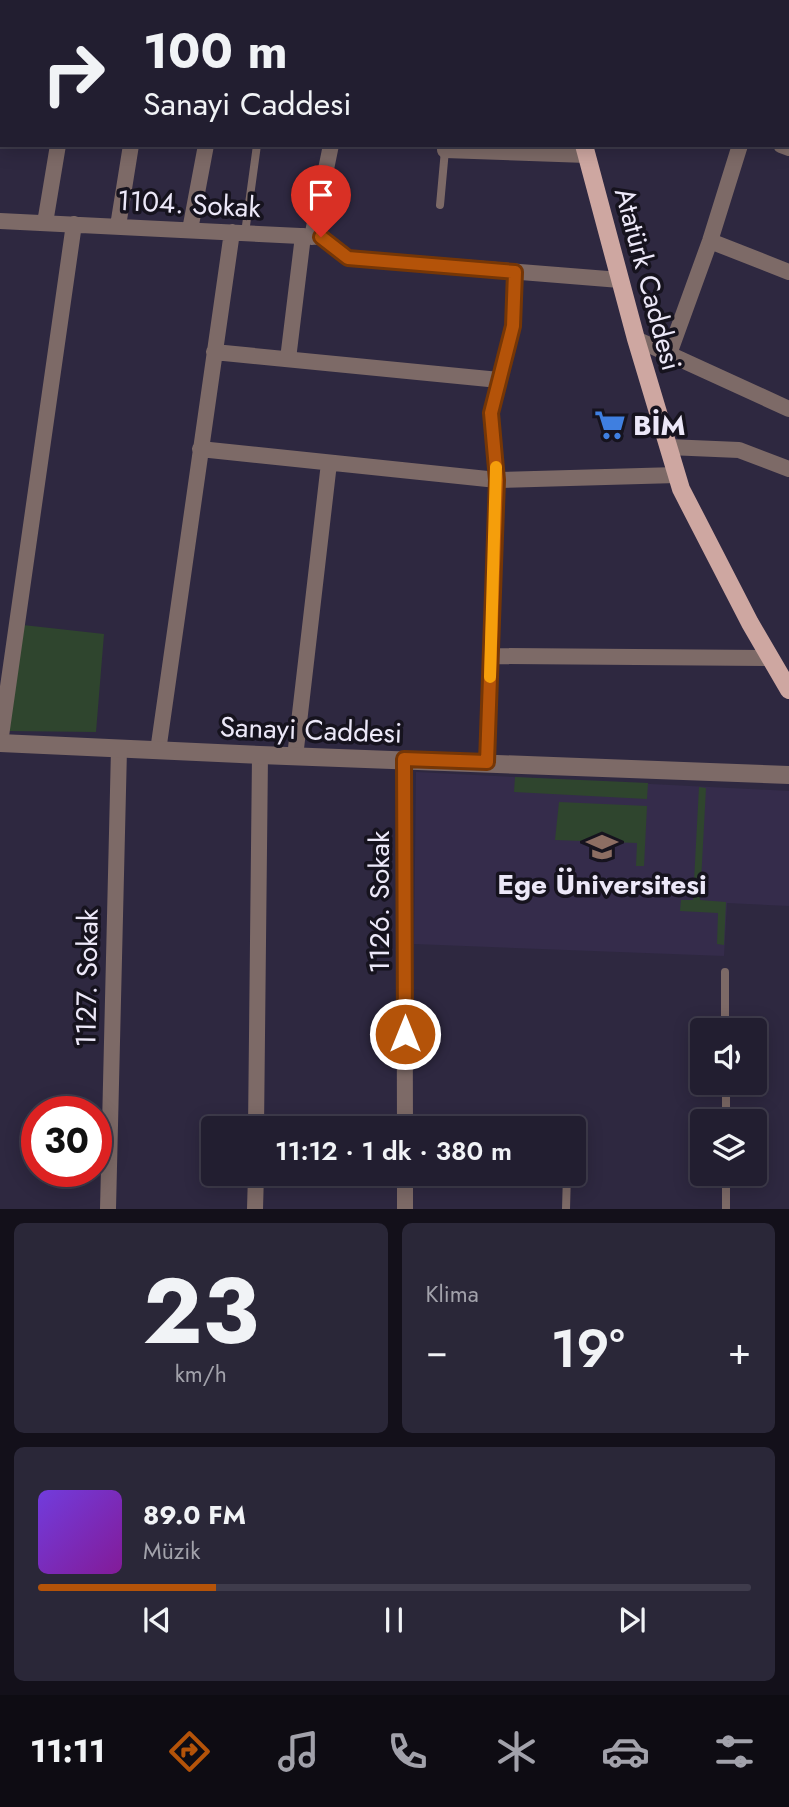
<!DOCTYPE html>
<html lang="tr">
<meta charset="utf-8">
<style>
:root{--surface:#221e30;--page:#2a2738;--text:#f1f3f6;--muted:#a2a2ab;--line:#3f3c4c;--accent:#b45309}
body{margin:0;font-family:Jost,sans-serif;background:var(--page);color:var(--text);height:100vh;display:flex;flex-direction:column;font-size:26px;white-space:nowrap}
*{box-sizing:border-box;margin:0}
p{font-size:23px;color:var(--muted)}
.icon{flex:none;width:38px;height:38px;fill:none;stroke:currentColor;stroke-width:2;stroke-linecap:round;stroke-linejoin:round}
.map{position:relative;height:1209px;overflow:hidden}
.sheet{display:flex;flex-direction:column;gap:14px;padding:14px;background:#13101a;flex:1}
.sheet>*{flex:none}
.banner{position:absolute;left:0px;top:0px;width:789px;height:147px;box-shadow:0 4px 18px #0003,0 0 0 2px var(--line);background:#221e30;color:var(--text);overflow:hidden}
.buttons{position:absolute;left:690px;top:1018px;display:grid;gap:14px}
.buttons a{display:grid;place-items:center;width:77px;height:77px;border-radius:7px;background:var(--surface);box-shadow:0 4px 18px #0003,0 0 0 2px var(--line);font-size:35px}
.speed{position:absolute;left:21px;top:1096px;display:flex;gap:14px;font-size:35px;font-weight:700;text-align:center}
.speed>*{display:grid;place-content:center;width:91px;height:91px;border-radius:50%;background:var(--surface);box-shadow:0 4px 18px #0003,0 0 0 2px var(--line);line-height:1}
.speed .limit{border:10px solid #d22;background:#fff;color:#111}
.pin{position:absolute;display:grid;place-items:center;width:60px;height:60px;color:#fff;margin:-72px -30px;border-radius:50% 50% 50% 0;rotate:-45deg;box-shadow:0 0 7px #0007}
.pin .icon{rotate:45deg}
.me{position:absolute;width:77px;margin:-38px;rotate:0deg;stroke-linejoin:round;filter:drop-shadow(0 0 5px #0008)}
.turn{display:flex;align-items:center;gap:24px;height:147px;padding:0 28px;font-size:32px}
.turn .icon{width:91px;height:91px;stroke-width:2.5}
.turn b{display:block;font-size:49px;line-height:60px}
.big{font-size:52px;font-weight:600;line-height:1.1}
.sheet .card{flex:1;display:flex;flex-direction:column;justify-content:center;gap:10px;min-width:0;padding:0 24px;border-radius:10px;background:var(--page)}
.sheet .dial{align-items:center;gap:0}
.dial b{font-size:91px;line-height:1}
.song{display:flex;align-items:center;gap:21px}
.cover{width:84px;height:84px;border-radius:10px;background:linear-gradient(135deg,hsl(260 70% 55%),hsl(290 70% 35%))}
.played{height:7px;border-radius:4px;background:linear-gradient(90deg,var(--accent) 25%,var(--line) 25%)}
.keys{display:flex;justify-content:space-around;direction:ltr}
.heat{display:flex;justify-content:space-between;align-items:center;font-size:38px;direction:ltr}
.sheet .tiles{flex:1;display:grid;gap:14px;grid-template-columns:1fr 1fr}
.card:last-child{grid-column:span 2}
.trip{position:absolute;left:201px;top:1116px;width:385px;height:70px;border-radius:7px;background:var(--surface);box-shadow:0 4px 18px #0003,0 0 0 2px var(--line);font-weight:600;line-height:70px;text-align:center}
.menu{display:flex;height:112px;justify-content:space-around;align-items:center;background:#0e0c13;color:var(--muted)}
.menu .icon{width:49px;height:49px}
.menu .active{color:var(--accent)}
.menu b{font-size:32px;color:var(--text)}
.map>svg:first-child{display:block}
.built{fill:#352c4b}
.green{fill:#2f452e}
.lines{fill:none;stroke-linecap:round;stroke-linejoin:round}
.service{stroke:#7d6a67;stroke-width:8}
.minor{stroke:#7d6a67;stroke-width:16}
.tertiary{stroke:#7d6a67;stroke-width:18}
.primary{stroke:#cea7a1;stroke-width:18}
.route-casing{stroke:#753606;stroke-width:18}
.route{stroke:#b45309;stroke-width:12}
.slow{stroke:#f59e0b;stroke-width:12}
.labels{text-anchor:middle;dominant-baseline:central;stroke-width:7;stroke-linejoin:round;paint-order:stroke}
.street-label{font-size:28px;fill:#ece8f8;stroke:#16131e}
.poi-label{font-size:28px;font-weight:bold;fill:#ece8f8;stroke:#16131e;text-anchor:start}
</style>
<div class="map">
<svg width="789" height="1209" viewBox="0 0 789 1209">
<rect width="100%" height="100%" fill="#2e2840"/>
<!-- built -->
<path class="built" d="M416,772L789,791V906L727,903L724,956L414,944Z"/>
<!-- green -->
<path class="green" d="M561,0H668V2H561Z
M23,625L104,634L96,732L8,731Z
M515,777L648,783L647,799L514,792Z
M699,787L706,788L700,900L726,902L724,945L717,944L718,913L680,911L681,900H693Z
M559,802L647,806L644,866H636L637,843L555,840Z"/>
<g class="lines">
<!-- service -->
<path class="service" d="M440,205L445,150
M245,233L257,145
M725,972V1031
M726,1083V1122
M726,1174V1209
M566,1209L567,1174"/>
<!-- minor -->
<path class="minor" d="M687,0V2
M83,2V0
M156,2V0
M232,2L233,0
M359,2L360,0
M788,3L789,0
M446,145L445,150L587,155
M781,145L789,148
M0,221L321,237L348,258L620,280
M45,223L58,145
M118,226L131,145
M190,230L206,145
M312,237L331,145
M710,241L789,272
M636,339L789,409
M214,352L499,380
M669,354L710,241L740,145
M288,359L303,236
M668,447L739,450L789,469
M200,449L497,480L677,475
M491,656L771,658
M0,743L74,224
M158,751L232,232
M295,757L329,463
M404,759L405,1129
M487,762L497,480L491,413L513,326L515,272
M256,1129L260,755
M108,1209L119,749
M255,1209L256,1174
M405,1209V1174"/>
<!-- tertiary -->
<path class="tertiary" d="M441,0L444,2
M0,743L260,755L789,775"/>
<!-- primary -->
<path class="primary" d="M546,0V2
M584,145L636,339L681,489L750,623L789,690"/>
</g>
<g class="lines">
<defs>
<path id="route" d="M321,237L348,258L515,272L513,326L491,413L497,480L487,762L404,759L405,1034"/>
</defs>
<!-- route casing -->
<use href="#route" class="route-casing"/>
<!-- route -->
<use href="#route" class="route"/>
<!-- slow -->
<path class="slow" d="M490,677L496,467"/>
</g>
<!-- icons -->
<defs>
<symbol id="supermarket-bare" viewBox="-9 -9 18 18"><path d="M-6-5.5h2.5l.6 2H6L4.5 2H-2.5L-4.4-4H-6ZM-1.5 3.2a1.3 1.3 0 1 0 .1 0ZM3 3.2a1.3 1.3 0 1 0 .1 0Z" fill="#3f7fe0" stroke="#16131e" stroke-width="2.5" paint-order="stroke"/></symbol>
<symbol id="university-bare" viewBox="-9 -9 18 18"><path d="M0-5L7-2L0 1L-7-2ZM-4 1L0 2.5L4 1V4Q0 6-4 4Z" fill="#8d6e63" stroke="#16131e" stroke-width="2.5" paint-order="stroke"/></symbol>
</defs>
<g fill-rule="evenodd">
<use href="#supermarket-bare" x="588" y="403" width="44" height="44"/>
<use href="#university-bare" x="580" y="825" width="44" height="44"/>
</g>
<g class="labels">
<!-- street labels -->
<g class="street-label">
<text transform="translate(189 204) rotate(3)">1104. Sokak</text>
<text transform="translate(648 279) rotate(75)">Atatürk Caddesi</text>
<text transform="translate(311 730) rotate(2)">Sanayi Caddesi</text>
<text transform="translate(379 902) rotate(-90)">1126. Sokak</text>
<text transform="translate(87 978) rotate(-89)">1127. Sokak</text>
</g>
<!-- poi labels -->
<g class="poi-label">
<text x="633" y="425">BİM</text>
<text x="602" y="884" text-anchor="middle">Ege Üniversitesi</text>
</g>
</g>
</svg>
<div class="buttons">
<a><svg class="icon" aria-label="sound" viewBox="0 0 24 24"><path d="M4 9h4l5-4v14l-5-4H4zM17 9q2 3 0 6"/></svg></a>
<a><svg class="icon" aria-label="layers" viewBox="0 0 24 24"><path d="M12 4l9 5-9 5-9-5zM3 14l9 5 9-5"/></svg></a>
</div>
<div class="speed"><div class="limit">30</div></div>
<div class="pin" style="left:321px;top:237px;background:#d93025"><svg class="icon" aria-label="arrive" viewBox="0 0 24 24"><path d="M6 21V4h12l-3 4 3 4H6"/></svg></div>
<svg class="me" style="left:405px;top:1034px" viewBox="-20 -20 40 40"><circle r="17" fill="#b45309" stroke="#fff" stroke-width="3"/><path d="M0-11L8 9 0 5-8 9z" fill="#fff"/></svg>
<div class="trip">11:12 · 1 dk · 380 m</div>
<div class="banner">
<div class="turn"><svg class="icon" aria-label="right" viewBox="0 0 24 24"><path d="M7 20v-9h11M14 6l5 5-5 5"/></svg><div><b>100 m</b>Sanayi Caddesi</div></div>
</div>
</div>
<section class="sheet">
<div class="tiles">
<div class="card dial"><b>23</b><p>km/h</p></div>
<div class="card"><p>Klima</p>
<div class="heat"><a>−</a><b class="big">19°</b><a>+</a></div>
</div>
<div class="card">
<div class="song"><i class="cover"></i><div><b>89.0 FM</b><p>Müzik</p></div></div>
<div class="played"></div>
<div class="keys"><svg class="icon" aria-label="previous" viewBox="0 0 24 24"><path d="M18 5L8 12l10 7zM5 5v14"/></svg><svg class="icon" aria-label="pause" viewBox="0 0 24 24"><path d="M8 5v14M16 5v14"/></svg><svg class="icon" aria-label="next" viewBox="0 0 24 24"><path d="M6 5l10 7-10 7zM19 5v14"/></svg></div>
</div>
</div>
</section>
<nav class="menu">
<b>11:11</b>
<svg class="icon active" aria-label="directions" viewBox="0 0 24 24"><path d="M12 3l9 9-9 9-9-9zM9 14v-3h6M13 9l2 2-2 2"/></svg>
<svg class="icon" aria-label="music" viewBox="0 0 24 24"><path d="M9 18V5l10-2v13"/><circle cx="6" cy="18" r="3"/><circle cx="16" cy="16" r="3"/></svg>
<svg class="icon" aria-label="phone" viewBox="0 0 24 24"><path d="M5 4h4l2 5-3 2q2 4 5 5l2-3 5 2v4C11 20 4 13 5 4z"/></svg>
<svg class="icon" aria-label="climate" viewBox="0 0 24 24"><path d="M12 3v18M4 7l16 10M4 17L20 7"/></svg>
<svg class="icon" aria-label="car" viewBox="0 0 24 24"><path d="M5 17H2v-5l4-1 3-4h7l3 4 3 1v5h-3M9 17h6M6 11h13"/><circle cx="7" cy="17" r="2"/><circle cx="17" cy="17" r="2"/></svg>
<svg class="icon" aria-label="filters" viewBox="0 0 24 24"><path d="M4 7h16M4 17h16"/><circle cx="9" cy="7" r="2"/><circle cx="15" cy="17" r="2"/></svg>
</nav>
